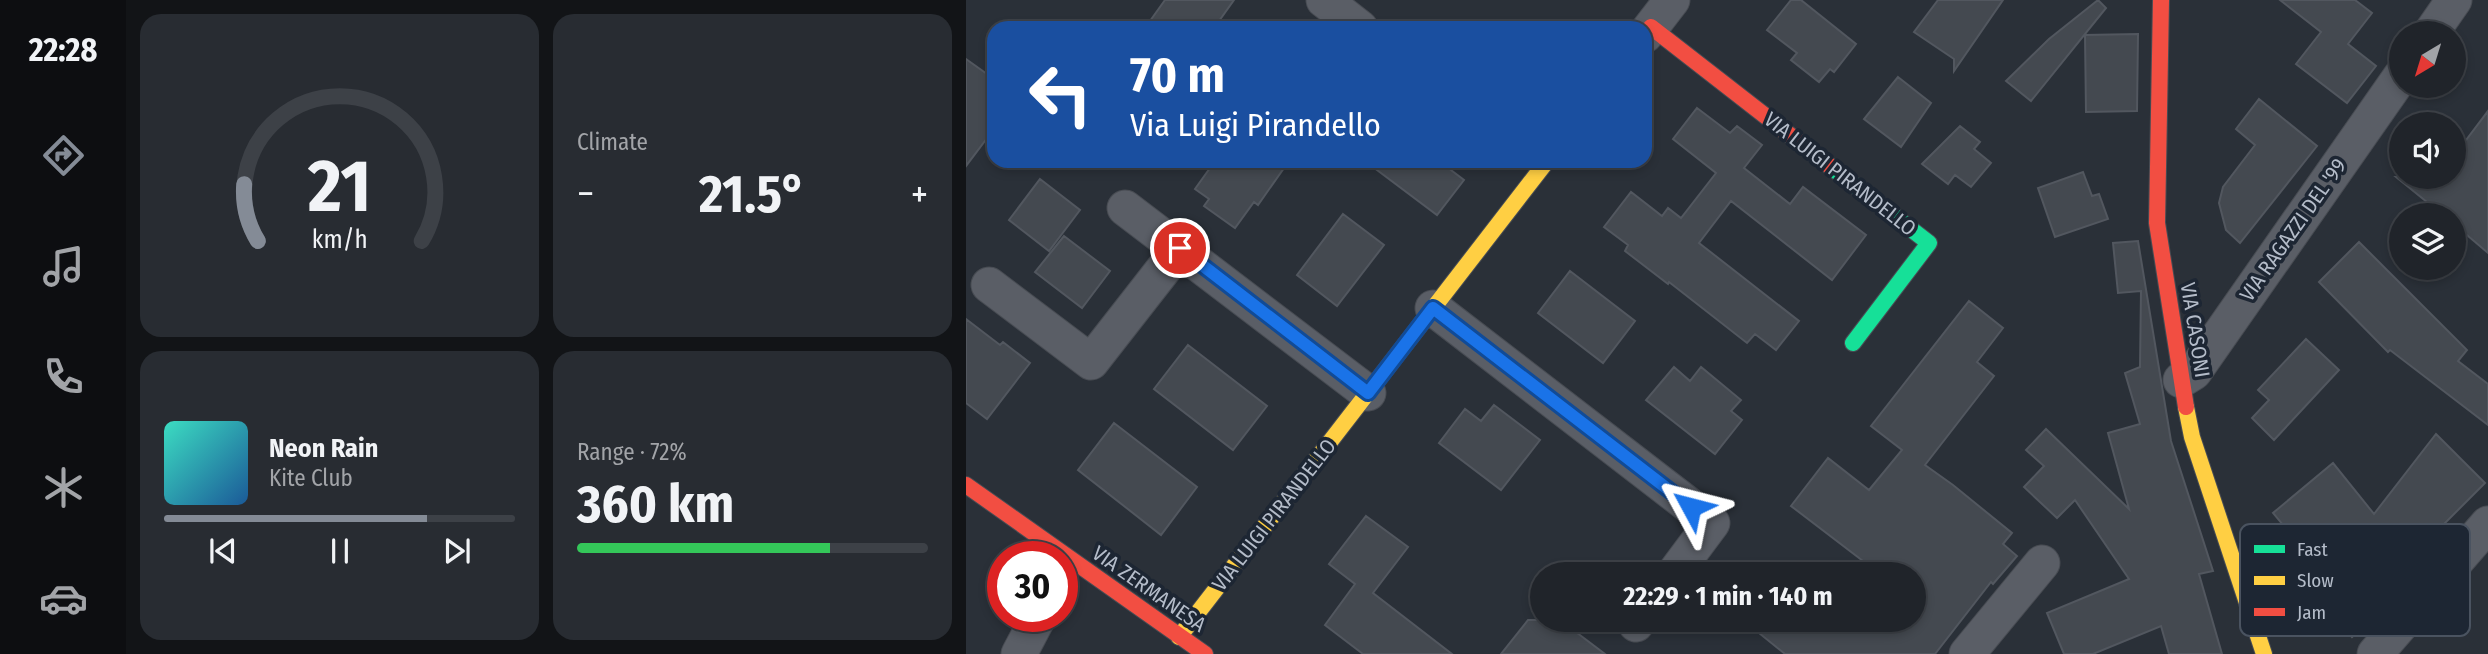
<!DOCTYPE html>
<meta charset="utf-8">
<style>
:root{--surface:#20242a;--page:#282c32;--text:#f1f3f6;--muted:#a2a4a8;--line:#3d4147;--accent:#848b96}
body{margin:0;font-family:"Fira Sans Condensed",sans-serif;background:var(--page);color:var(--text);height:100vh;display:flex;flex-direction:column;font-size:26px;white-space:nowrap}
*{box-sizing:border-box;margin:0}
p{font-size:23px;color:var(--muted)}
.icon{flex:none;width:38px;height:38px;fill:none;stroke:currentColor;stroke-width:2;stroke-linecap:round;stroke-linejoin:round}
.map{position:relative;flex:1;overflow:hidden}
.panel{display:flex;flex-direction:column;gap:14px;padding:14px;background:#121417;width:840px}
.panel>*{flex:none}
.hud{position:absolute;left:21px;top:21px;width:665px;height:147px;border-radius:21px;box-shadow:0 4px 10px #0003,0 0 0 2px var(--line);background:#1a4fa0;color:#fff;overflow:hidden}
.needle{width:46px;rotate:218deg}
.controls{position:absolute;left:1423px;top:21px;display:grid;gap:14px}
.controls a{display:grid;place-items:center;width:77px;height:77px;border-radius:50%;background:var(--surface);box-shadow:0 4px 10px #0003,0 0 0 2px var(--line);font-size:35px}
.speed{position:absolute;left:21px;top:541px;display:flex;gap:14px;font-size:35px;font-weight:700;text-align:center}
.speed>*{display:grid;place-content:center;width:91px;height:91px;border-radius:50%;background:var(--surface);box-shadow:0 4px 10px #0003,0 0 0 2px var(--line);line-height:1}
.speed .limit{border:10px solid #d22;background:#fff;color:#111}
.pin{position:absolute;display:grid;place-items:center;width:60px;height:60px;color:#fff;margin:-30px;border:4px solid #fff;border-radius:50%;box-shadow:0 2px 7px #0007}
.me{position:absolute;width:77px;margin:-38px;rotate:308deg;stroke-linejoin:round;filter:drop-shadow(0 0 5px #0008)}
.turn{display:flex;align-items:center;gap:24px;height:147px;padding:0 28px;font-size:32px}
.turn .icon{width:91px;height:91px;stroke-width:2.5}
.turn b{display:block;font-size:49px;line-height:60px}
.big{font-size:52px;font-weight:700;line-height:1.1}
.panel .tile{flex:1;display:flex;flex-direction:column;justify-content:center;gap:10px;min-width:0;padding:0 24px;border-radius:21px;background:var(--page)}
.panel .dial{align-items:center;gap:0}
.dial svg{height:182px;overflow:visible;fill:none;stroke:var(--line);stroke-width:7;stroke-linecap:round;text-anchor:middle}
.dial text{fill:var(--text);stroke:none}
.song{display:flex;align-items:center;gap:21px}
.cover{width:84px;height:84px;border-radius:10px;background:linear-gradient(135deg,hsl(170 70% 55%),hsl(210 70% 35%))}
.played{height:7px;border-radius:4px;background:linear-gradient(90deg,var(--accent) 75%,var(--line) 75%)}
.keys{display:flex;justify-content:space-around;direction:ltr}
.heat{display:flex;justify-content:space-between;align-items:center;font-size:38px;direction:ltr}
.charge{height:10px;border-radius:5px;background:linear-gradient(90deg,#34c759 72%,var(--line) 0)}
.panel .tiles{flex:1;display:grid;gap:14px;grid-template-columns:repeat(2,1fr)}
.trip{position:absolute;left:564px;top:562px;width:396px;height:70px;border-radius:35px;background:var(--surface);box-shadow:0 4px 10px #0003,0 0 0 2px var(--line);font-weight:700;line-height:70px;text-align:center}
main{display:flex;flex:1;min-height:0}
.tab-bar{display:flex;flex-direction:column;width:126px;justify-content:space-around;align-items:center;background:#0d0e11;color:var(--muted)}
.tab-bar .icon{width:49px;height:49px}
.tab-bar .current{color:var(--accent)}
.tab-bar b{font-size:32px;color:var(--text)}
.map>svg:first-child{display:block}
.building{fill:#444950;stroke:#52575f;stroke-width:2}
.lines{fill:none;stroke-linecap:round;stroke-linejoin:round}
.street-casing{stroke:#484c53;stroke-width:37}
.fast-casing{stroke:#484c53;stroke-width:18}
.slow-casing{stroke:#484c53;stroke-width:18}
.jam-casing{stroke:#484c53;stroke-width:18}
.street{stroke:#5a5e66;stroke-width:35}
.fast{stroke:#16e098;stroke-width:16}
.slow{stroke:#ffcf43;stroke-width:16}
.jam{stroke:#f24e42;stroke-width:16}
.route-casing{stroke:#114b97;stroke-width:18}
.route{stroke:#1a73e8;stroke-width:12}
.labels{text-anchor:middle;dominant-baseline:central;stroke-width:7;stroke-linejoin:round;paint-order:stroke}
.street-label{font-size:21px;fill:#b4bcc9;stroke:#1d2633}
.key{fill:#1d2633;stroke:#4a5360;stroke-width:2}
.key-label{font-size:19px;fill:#b4bcc9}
</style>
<main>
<nav class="tab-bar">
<b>22:28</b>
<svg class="icon current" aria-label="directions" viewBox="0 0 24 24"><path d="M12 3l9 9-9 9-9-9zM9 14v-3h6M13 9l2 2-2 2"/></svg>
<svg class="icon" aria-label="music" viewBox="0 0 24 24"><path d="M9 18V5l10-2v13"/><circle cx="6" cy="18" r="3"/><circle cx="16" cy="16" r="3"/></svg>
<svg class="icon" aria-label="phone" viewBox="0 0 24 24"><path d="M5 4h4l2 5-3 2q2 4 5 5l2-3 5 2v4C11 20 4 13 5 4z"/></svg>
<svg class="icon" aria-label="climate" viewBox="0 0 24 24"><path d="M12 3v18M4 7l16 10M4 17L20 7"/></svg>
<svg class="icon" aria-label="car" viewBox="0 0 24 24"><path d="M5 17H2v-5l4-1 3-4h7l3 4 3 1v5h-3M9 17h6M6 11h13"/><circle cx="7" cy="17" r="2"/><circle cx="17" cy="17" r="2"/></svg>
</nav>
<section class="panel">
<div class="tiles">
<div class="tile dial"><svg viewBox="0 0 100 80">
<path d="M14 69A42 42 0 1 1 86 69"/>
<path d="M14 69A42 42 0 0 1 8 44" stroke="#848b96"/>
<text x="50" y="56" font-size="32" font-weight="700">21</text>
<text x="50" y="72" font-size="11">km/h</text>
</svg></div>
<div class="tile"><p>Climate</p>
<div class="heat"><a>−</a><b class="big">21.5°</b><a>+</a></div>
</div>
<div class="tile">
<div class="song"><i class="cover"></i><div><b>Neon Rain</b><p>Kite Club</p></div></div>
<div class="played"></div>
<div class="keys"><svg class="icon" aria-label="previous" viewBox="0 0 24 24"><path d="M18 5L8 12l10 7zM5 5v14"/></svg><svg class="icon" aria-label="pause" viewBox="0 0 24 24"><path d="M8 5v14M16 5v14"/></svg><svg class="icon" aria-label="next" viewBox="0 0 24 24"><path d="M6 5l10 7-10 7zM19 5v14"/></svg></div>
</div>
<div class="tile"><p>Range · 72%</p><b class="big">360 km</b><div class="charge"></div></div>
</div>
</section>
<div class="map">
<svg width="1522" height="654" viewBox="0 0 1522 654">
<rect width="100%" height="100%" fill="#2a3038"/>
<!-- building -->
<path class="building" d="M199,0H268L248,28H179Z
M825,0H835L890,44L868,72L864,69L853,82L825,60L831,53L801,30Z
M972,0H1037L988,71V59L948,32Z
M1132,0L1140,8L1065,101L1040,81L1083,39Z
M1314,0H1389L1406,13L1382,44L1410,66L1381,103L1330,64L1355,32Z
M1172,34L1171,111L1120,112L1119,35Z
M0,59L28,79V129L0,166Z
M932,77L965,103L935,147L898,119Z
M1293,99L1351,146L1274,243L1260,230L1253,203L1257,187L1289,145L1270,129Z
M731,108L764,133L771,126L796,145L778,168L824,204L837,187L900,235L866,280L765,201L733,243L833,321L810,350L789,334L781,343L703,282L702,284L659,251L662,245L638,227L665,192L696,216L702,208L715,218L750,173L707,139Z
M1522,111V253L1488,224V215H1477L1430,177H1488V156Z
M994,126L1014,142L1008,149L1025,163L1005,187L989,175L982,184L956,164Z
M249,161H323L292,205L288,202L269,228L238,206L243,199L229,189Z
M399,161H473L498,180L471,215Z
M1117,172L1126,196L1133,194L1142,219L1089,237L1072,188Z
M74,179L114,210L83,251L43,220Z
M377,214L418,245L371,306L331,275Z
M98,236L144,271L116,308L69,272Z
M1172,241L1205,441L1247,571L1233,574L1256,654H1203L1195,626L1127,654H1098L1081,613L1163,579L1109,500L1091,518L1058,487L1078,466L1060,450L1080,429L1163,509L1142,433L1174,424L1159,373L1174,367L1175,291L1152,293L1147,243Z
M1393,242L1501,350L1492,361L1522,384V425L1424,350L1422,352L1353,282Z
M604,271L669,321L637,363L572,313Z
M1003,301L1037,328L1011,362L1028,376L959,465L987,485L1046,533L1037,544L1051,556L1027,584L1025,582L969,654H819L777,620H883L886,622L888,620H947V574H914L825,506L862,458L903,490L936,450L905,426Z
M0,319L34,345L37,342L64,363L21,419L0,403Z
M1340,339L1373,370L1308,440L1286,418L1303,400L1292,390Z
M222,345L301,406L267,450L188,389Z
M708,367L724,381L735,367L775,400L765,411L776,420L749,454L680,400Z
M528,405L574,440L535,490L473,443L499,409L515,421Z
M148,423L231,487L195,535L112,470Z
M1470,434L1519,483L1464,538L1475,547L1451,575L1431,560L1398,604L1409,617L1386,637L1341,588L1357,573L1307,513L1367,463L1408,514Z
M400,516L442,547L407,593L486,654H397L359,625L389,584L363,564Z
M562,620H594L639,654H535Z"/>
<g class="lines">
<defs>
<path id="street" d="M358,0L394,28
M1465,33L1488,0
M679,35L706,0
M159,208L402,393
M23,285L125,362L214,248
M467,308L746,523L708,574
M1215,380L1228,372L1435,76
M670,624L673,620
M53,654L73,616
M1001,654L1076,563
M1409,654L1522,524"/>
<path id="fast" d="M865,167L963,243L887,343"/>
<path id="slow" d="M1220,407L1226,437L1298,654
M213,637L581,161"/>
<path id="jam" d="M1195,0L1191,223L1220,407
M685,27L865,167
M0,485L239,654"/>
</defs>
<!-- street casing -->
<use href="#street" class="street-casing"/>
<!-- fast casing -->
<use href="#fast" class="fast-casing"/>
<!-- slow casing -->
<use href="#slow" class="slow-casing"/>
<!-- jam casing -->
<use href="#jam" class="jam-casing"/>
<!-- street -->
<use href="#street" class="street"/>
<!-- fast -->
<use href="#fast" class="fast"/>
<!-- slow -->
<use href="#slow" class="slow"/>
<!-- jam -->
<use href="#jam" class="jam"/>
</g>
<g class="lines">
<defs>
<path id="route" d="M214,248L402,393L467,308L725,507"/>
</defs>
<!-- route casing -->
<use href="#route" class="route-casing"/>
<!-- route -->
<use href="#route" class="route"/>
</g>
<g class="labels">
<!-- street labels -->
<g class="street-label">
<text transform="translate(874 174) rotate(38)">VIA LUIGI PIRANDELLO</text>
<text transform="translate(1327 230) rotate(-55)">VIA RAGAZZI DEL '99</text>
<text transform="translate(1229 330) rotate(81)">VIA CASONI</text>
<text transform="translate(308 515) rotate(-52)">VIA LUIGI PIRANDELLO</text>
<text transform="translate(183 589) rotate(35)">VIA ZERMANESA</text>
</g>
</g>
<!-- legend -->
<rect x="1274" y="524" width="230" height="112" rx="10" class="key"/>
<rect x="1288" y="545" width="31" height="8" fill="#16e098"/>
<rect x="1288" y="576" width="31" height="9" fill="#ffcf43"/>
<rect x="1288" y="608" width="31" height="8" fill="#f24e42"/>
<g class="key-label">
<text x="1331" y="556">Fast</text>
<text x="1331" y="587">Slow</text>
<text x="1331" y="619">Jam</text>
</g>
</svg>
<div class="controls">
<a><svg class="needle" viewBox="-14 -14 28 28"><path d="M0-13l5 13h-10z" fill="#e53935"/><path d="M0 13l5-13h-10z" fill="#a2a4a8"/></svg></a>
<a><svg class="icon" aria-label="sound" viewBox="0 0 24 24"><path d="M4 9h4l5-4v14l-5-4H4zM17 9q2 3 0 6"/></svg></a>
<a><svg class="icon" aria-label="layers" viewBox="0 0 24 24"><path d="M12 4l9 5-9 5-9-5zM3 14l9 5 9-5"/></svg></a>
</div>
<div class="speed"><div class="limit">30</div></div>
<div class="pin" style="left:214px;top:248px;background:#d93025"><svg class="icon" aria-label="arrive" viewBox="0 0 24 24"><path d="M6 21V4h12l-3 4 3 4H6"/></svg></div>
<svg class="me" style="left:725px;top:507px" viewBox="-20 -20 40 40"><path d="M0-17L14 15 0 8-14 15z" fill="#1a73e8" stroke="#fff" stroke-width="4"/></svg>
<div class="trip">22:29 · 1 min · 140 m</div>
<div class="hud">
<div class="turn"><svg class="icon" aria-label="left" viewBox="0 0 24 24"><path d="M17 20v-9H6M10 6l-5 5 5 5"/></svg><div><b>70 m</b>Via Luigi Pirandello</div></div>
</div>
</div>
</main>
